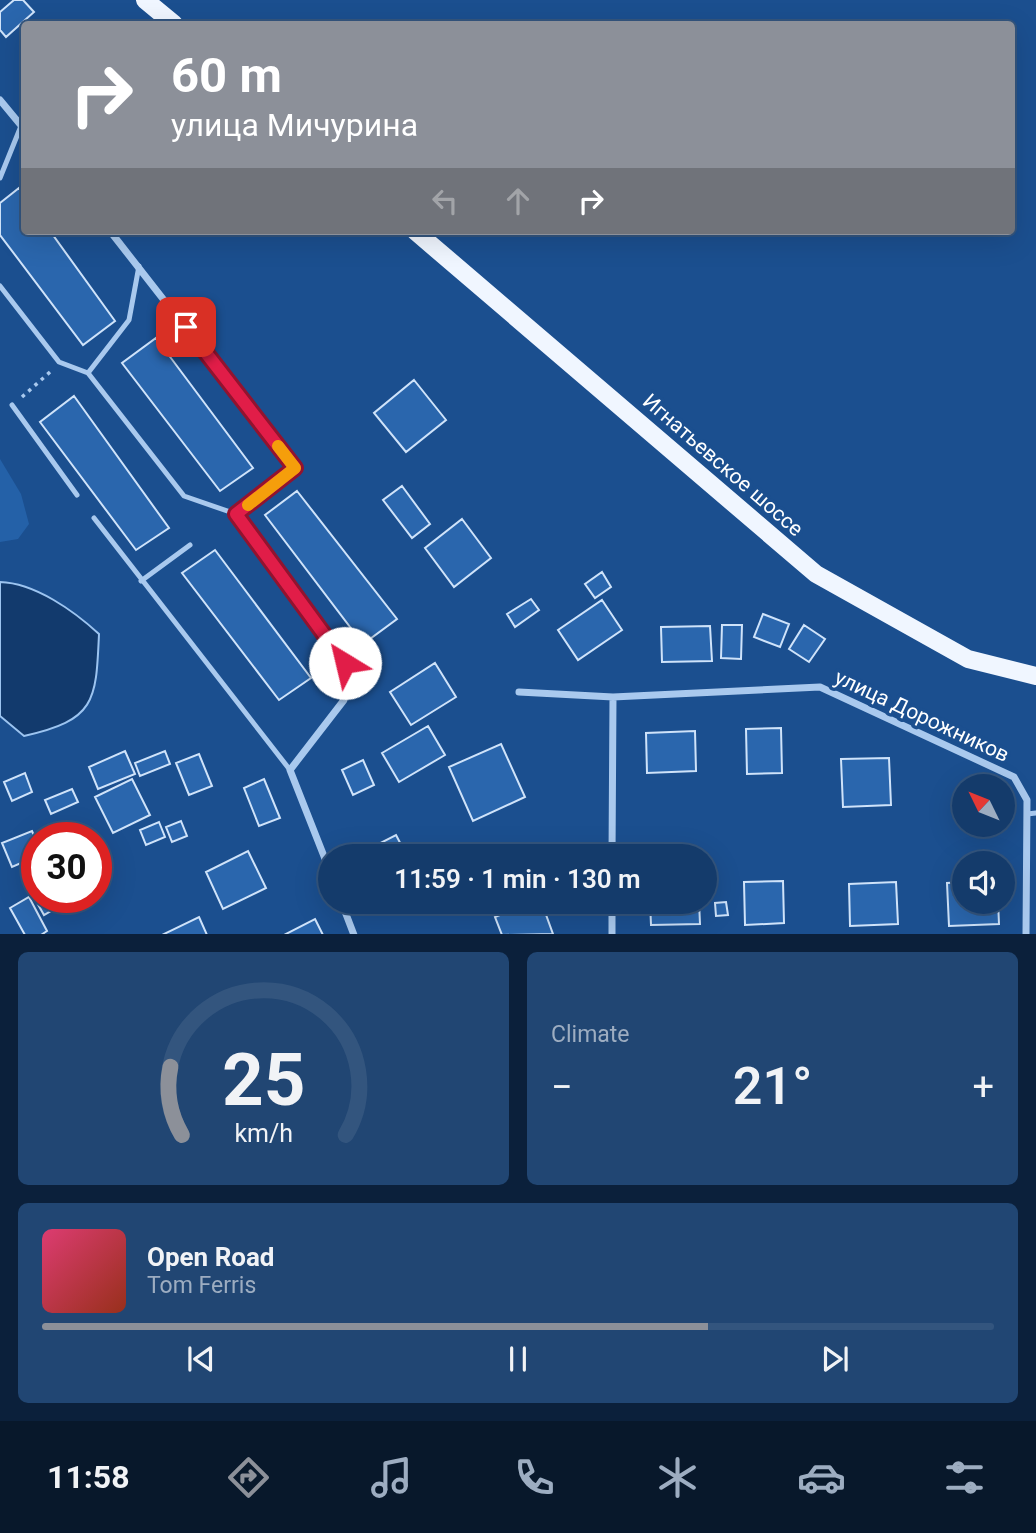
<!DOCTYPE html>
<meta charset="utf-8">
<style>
:root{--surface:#143b6b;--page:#214673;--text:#f1f3f6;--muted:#9dadc1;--line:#33557e;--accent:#8c9099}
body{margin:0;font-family:Roboto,sans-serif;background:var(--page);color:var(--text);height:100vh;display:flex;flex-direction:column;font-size:26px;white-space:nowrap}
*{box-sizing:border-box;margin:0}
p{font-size:23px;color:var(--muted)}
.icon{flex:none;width:38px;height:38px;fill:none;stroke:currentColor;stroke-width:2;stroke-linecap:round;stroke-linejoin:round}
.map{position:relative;height:934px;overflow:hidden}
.sheet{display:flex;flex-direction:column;gap:18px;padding:18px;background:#0b203b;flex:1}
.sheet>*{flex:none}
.top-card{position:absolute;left:21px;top:21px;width:994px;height:214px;border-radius:7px;box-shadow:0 7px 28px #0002,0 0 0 2px var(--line);background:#8c9099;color:#fff;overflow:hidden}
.needle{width:46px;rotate:313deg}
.controls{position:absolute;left:952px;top:774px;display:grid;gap:14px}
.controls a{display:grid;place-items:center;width:63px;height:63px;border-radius:50%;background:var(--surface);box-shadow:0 7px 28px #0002,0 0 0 2px var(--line);font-size:35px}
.speed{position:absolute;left:21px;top:822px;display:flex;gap:14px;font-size:35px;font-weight:700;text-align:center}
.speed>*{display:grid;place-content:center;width:91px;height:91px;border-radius:50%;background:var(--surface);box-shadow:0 7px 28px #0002,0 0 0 2px var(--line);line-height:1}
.speed .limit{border:10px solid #d22;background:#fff;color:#111}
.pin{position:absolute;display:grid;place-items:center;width:60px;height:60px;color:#fff;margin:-30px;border-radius:14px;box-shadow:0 4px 10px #0006}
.me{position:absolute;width:77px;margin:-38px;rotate:324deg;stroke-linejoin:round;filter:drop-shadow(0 0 5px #0008)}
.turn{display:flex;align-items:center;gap:24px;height:147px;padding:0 35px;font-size:32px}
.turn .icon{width:91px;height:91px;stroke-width:2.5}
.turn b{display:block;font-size:49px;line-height:60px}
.lanes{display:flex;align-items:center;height:66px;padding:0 35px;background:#0003;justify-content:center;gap:35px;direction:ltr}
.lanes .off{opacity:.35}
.big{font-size:52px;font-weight:600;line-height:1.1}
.sheet .widget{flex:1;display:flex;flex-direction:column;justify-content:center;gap:10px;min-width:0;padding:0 24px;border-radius:10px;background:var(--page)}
.sheet .dial{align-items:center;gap:0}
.dial svg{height:182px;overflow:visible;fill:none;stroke:var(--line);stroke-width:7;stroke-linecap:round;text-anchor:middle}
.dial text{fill:var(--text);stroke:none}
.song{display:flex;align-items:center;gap:21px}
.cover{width:84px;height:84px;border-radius:10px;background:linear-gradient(135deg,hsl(340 70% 55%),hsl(10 70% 35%))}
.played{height:7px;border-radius:4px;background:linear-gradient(90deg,var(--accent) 70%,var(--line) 70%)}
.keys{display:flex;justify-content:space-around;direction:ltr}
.heat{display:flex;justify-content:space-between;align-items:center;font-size:38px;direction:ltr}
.sheet .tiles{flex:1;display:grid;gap:18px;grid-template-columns:1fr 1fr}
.widget:last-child{grid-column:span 2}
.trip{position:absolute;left:318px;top:844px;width:399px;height:70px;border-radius:35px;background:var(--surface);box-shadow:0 7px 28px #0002,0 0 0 2px var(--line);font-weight:600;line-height:70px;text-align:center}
.tabs{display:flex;height:112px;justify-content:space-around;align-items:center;background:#08182b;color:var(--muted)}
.tabs .icon{width:49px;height:49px}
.tabs .current{color:var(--accent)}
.tabs b{font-size:32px;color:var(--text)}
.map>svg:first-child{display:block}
.green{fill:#2461a8}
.water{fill:#123a6d;stroke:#9cc4f0;stroke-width:2}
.building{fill:#2a66ad;stroke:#cfe3fa;stroke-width:2}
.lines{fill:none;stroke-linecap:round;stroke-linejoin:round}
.path{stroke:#a9c9ee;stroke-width:3.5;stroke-dasharray:3.5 5;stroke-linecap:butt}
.lane{stroke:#a9c9ee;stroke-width:5}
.street{stroke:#a9c9ee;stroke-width:7}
.primary{stroke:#f0f6ff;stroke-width:18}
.route-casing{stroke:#92132f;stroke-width:18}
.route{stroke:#e11d48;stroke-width:12}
.slow{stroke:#f59e0b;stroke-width:12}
.labels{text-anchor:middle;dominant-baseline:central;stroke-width:7;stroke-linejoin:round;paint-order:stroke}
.street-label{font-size:21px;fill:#fff;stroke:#1b4f8f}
</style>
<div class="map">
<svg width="1036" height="935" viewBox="0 0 1036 935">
<rect width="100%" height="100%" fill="#1b4f8f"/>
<!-- green -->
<path class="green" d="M0,459L21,494L29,524L18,539L0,542Z"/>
<!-- water -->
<path class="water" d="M0,582C35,583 74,611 99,634C96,701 96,720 24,736L0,716Z"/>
<!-- building -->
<path class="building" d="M14,0H23L34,12L6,37L0,30V12Z
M19,188L24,195V231H50L115,321L83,345L0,235V203Z
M156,338L253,468L220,491L122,363Z
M414,380L446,420L406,452L374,413Z
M74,396L169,528L136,550L40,422Z
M402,486L430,524L412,538L383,500Z
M297,491L397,619L363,644L265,515Z
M462,519L491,558L454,587L425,548Z
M215,550L311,678L279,700L182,573Z
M602,572L611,587L595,598L585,584Z
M531,599L539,610L515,627L507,614Z
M602,600L622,630L578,660L558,630Z
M763,614L789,624L780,647L754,637Z
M722,625H742L741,659L721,658Z
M804,625L825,639L809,662L789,649Z
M710,626L712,661L662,662L661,627Z
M435,663L456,697L411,725L390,692Z
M428,726L445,755L399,782L382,753Z
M781,728L782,773L747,774L746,729Z
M695,731L696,771L647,773L646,733Z
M501,744L525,797L473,821L449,767Z
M125,751L135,774L98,789L89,767Z
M165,751L170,764L140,776L135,763Z
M199,754L212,786L189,795L176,763Z
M889,758L891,805L843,807L841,759Z
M363,760L374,785L353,795L342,770Z
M25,773L32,792L12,801L4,782Z
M132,779L150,815L113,833L95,797Z
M264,779L280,818L259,826L244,788Z
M72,789L78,802L51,814L45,800Z
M181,821L187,836L172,842L166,827Z
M159,822L165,837L146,845L140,830Z
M32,831L37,843V856L12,867L2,843Z
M396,835L407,856H355Z
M248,851L266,888L223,909L206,872Z
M96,866L103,884L96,887Z
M783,881L784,923L745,925L744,882Z
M896,882L898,924L850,926L849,884Z
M964,882V901H998L999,924L949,926L947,883Z
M37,889V898H64L66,902L44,915L31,892Z
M29,897L47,931L41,935H25L10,908Z
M534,901H541L553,934L502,935L495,917Z
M650,901H699L700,924L651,925Z
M726,902L728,915L716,916L715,903Z
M199,917L207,935H162Z
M315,919L323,935H284Z"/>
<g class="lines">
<!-- path -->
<path class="path" d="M22,397L50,372"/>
<!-- lane -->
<path class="lane" d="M0,178L21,126
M0,286L59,362L88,373L184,496L236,514
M88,373L129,320L139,266
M12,405L77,495
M94,518L290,770
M141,581L190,545
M1027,814L1036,813"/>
<!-- street -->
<path class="street" d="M0,100L24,129
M110,231L295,468L236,514L345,663
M519,692L613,697L820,687L1014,777L1027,800L1026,935
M612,856L613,697
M331,874L290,770L344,700
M341,901L354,935
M612,935V901"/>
<!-- primary -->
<path class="primary" d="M145,0L174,24
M415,231L816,574L968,659L1036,676"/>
</g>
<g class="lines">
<defs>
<path id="route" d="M186,327L295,468L236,514L345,663"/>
</defs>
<!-- route casing -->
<use href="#route" class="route-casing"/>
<!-- route -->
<use href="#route" class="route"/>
<!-- slow -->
<path class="slow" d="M248,505L295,468L278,446"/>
</g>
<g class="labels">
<!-- street labels -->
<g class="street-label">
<text transform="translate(723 465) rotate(41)">Игнатьевское шоссе</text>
<text transform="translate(922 716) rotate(25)">улица Дорожников</text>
</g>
</g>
</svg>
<div class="controls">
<a><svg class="needle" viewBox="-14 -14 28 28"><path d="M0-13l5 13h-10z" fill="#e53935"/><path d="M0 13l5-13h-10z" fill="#9dadc1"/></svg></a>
<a><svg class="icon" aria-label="sound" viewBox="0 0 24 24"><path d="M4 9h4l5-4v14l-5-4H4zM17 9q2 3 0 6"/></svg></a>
</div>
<div class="speed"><div class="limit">30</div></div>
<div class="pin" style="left:186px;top:327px;background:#d93025"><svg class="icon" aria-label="arrive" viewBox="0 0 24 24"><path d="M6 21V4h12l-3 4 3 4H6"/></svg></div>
<svg class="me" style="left:345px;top:663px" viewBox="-20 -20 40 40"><circle r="19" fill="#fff"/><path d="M0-13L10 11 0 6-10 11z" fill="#e11d48"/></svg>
<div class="trip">11:59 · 1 min · 130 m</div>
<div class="top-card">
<div class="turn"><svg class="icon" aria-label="right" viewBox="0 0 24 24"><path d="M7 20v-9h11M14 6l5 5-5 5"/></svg><div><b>60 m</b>улица Мичурина</div></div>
<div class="lanes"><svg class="icon off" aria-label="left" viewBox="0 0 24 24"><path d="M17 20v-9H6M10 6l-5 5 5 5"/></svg><svg class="icon off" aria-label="ahead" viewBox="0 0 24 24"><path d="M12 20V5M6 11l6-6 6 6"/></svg><svg class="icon" aria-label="right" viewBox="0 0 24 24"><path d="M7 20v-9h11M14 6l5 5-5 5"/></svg></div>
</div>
</div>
<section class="sheet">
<div class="tiles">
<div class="widget dial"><svg viewBox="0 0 100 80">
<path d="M14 69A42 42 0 1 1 86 69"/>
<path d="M14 69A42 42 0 0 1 9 39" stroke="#8c9099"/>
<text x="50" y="56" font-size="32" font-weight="700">25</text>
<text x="50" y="72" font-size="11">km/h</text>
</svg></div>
<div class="widget"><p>Climate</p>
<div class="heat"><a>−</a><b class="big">21°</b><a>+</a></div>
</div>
<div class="widget">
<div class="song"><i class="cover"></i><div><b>Open Road</b><p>Tom Ferris</p></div></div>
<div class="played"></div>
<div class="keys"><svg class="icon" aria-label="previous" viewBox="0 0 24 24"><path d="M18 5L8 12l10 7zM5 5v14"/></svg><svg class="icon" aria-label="pause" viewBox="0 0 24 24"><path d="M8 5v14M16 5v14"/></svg><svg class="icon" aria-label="next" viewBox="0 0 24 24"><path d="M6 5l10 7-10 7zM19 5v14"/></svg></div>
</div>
</div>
</section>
<nav class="tabs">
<b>11:58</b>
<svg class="icon current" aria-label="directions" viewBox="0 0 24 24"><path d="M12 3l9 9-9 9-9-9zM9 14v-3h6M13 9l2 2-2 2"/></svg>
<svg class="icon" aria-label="music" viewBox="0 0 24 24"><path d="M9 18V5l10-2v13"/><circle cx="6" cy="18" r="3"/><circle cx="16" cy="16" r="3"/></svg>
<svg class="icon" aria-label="phone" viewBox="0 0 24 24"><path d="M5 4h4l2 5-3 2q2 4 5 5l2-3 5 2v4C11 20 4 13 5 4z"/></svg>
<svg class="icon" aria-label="climate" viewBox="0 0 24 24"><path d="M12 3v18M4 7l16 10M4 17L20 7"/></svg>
<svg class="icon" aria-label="car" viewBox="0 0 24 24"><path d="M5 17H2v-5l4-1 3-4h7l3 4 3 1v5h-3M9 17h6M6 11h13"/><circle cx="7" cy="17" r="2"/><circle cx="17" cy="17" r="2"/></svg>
<svg class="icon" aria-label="filters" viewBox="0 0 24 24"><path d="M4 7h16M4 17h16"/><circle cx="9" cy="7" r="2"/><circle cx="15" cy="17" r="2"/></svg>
</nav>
